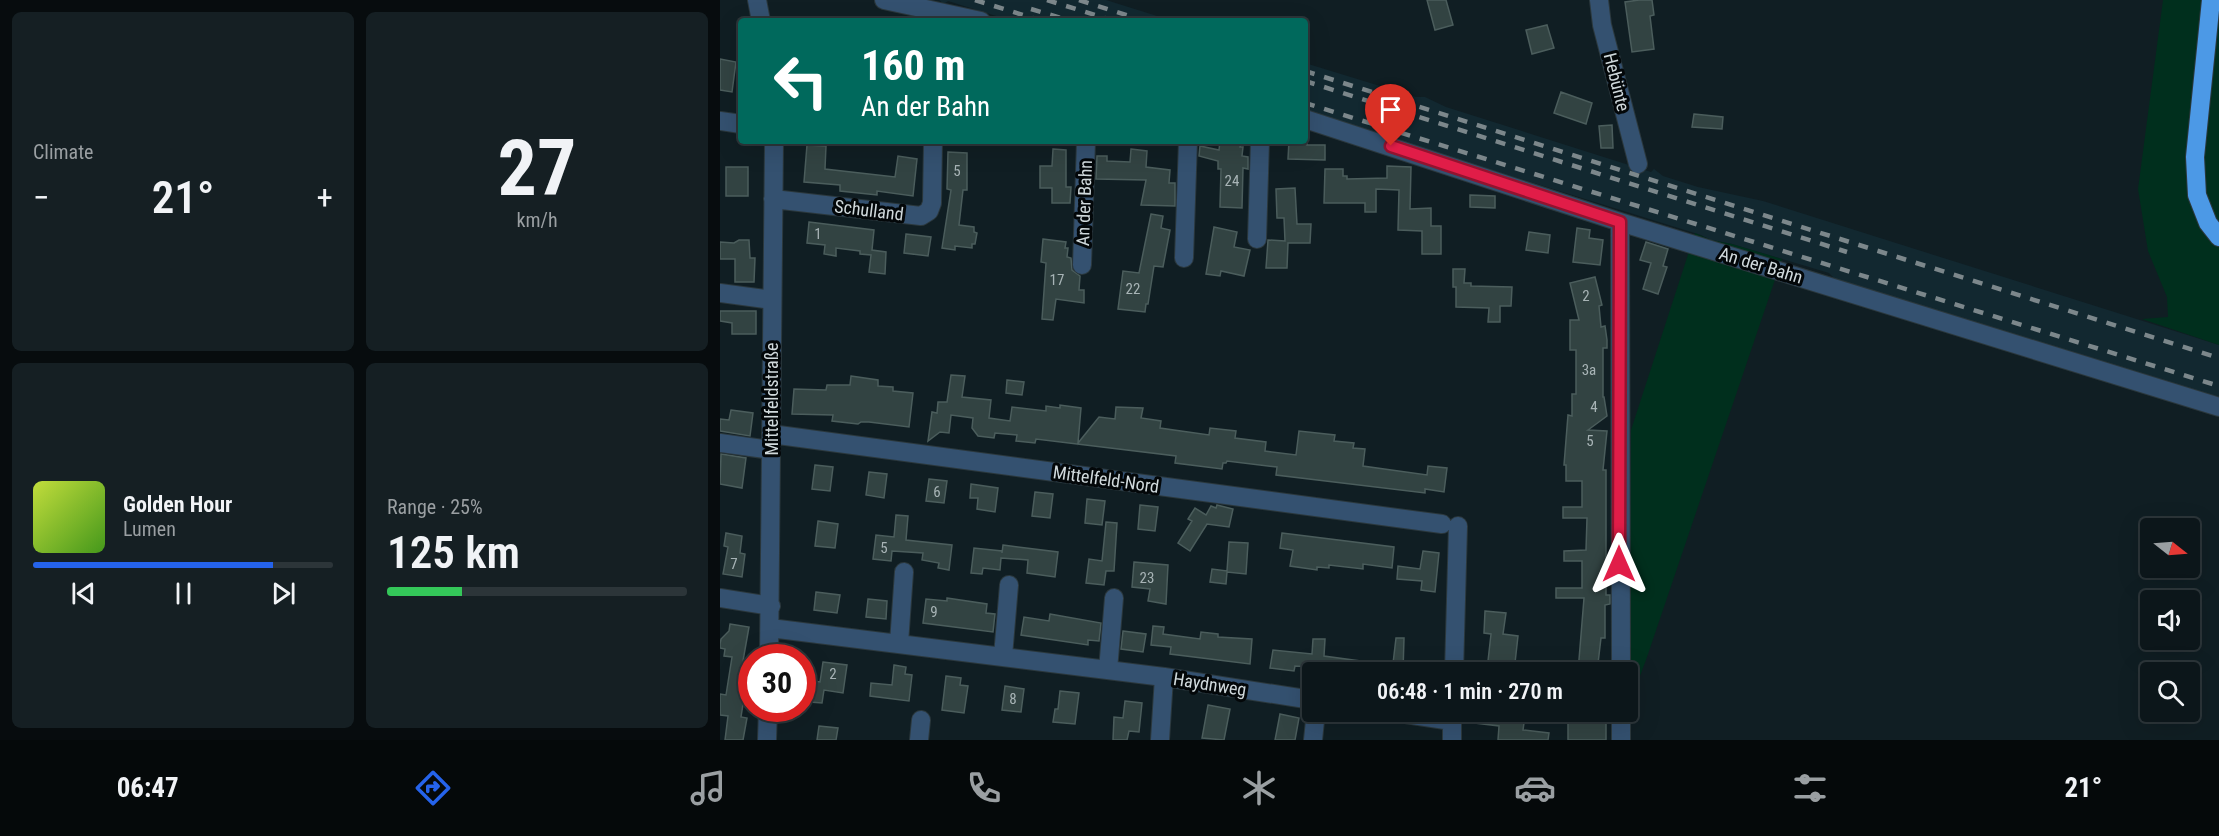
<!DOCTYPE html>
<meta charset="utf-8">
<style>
:root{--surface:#0c161a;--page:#151f23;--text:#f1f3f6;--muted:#9a9fa2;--line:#2c3539;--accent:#2563eb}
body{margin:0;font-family:"Roboto Condensed",sans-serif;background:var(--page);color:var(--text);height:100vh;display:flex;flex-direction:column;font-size:22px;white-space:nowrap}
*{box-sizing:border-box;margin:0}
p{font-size:20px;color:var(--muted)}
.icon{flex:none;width:33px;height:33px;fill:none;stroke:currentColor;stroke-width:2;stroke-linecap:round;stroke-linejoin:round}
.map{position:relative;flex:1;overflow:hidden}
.sheet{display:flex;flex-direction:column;gap:12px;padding:12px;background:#070c0e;width:720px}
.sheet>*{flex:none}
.guide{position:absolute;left:18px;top:18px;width:570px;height:126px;border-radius:6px;box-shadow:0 6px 24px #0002,0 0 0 2px var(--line);background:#00695c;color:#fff;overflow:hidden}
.needle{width:39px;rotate:107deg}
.fabs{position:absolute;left:1420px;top:518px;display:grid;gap:12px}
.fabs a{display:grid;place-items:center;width:60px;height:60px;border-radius:6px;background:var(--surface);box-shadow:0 6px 24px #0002,0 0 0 2px var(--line);font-size:30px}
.speed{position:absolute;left:18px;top:644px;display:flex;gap:12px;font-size:30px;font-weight:700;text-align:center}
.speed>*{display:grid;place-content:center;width:78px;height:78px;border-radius:50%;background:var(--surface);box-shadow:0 6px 24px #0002,0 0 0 2px var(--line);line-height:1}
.speed .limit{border:9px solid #d22;background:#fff;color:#111}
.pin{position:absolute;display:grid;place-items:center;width:51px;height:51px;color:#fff;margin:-62px -26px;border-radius:50% 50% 50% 0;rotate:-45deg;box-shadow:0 0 6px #0007}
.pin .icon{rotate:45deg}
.me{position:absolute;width:66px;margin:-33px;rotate:0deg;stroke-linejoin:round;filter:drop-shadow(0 0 4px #0008)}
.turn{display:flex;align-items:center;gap:21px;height:126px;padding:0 24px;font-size:27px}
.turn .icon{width:78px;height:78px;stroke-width:2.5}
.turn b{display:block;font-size:42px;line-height:51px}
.big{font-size:45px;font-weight:600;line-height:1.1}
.sheet .card{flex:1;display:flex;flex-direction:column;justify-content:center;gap:9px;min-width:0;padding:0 21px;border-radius:9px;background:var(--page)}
.sheet .dial{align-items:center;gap:0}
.dial b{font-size:78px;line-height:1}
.song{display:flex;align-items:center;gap:18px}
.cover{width:72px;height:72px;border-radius:9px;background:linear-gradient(135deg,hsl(70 70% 55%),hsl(100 70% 35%))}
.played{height:6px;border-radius:3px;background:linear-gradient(90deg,var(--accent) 80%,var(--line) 80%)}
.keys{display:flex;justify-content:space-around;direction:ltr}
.heat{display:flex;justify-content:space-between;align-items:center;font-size:33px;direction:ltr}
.charge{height:9px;border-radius:4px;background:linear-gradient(90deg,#34c759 25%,var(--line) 0)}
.sheet .tiles{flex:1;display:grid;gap:12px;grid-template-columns:repeat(2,1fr)}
.trip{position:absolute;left:582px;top:662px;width:336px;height:60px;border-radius:6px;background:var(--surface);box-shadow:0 6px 24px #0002,0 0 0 2px var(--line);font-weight:600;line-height:60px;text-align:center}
.tabs{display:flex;height:96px;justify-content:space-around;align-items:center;background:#05090a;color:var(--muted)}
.tabs .icon{width:42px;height:42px}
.tabs .current{color:var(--accent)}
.tabs b{font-size:27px;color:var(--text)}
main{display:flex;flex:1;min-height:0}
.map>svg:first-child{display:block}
.built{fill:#122830}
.green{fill:#002f1d}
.building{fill:#324342;stroke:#4b5d5c;stroke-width:1.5}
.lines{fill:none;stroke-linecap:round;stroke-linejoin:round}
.minor-casing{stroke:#2b383d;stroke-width:20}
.highway-casing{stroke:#2b383d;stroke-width:20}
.minor{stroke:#345170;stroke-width:18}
.highway{stroke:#4c99e6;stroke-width:18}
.rail{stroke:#7c878b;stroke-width:4.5;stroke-dasharray:10 10;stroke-linecap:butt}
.route-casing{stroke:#92132f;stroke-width:15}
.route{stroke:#e11d48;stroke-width:10}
.labels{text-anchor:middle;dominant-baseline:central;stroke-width:6;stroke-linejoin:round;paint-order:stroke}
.number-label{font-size:15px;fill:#a8b4b6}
.street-label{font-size:18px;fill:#d0d9dc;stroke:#030709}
</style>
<main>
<section class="sheet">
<div class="tiles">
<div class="card"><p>Climate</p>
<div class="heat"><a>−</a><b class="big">21°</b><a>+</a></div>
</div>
<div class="card dial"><b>27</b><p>km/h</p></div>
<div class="card">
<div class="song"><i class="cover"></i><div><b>Golden Hour</b><p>Lumen</p></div></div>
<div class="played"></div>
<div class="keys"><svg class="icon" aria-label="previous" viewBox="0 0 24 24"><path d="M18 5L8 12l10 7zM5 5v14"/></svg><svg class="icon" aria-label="pause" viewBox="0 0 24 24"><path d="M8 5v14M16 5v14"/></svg><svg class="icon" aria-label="next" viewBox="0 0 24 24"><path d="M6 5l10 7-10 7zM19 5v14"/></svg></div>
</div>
<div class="card"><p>Range · 25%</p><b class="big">125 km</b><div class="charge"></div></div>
</div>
</section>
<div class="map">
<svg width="1499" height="740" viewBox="0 0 1499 740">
<rect width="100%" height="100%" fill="#101e23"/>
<!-- built -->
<path class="built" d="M219,0H386L453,21H292L228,1L224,4Z
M585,63L696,97H705L726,107L931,172L934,169L943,176L978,187L1043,201L1499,345V403L1117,281L1109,273L1012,244L991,240L981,235L585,112Z"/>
<!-- green -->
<path class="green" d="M1443,0H1499V345L1422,319L1448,317L1447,297L1428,251L1418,189Z
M975,233L991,240L1012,244L1062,259L926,660L909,705L911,430Z"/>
<!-- building -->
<path class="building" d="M707,0H726L733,25L715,30Z
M919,0H932L934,15L930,16L934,49L912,52L905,2Z
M827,25L834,48L812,54L806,30Z
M0,59L16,62L12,92L0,90Z
M841,92L872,103L866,124L834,113Z
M974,114L1003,117L1002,129L972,127Z
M892,125L893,148H881L879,126Z
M500,141H521L520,147H523L522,156L528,157V169L523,168L522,208L500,207L501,169H498V161L479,156L480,146L499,150Z
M569,141H587V145H605V160L568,159Z
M87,145L106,146L105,169L175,177L178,156L197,159L193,196L157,191V195L120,191V185L84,182Z
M333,149L346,150V187H351L350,203H332V188H320V166H332Z
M411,149L427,151L426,167L450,170L449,183H455V206L421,205L426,180L376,179L377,156H387V161L410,162Z
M228,152L247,153V190H243L239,225L254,227V232L257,233L255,244H252V248L235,246V250L222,248L231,190L227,189Z
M667,166L691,167L690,209L711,208V226H721V254H702V231L678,230L679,190L656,189V212H645V203H604L605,169H623V176H627V179L667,178Z
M6,167H28V196H6Z
M575,188L577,224H591L590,243H568L567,268H546L548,240L565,241L564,218H557L556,189Z
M750,195L775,196V208L750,207Z
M431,214L443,216L441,228L450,230L443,267L434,266L428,304H426L425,312L398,309L403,271L419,273Z
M89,222L154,230L152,250L166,252L165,274L149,272L151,255L140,254V251L116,248V256L104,254L105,245L87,243Z
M494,227L517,232L514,247L530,250L524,276L501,271L500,276L486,274Z
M857,228L870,230L869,238L883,240L880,265L853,262Z
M809,232L830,235L828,253L806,250Z
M186,234L211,237L208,256L184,253Z
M323,239L346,242L345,248H348L347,257L351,258L352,270L360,276L359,290H364V303L336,299L333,320L322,319L326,263L321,262Z
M19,240H29L30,258H35L34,282H15V259H0V242L14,243Z
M926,242L948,249L943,266L947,267L938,294L923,289L931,263L920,260Z
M733,269H745L744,283H751V286L792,287L791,306H780V322H768L769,308L736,307V287H733Z
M875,277L882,305L879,306L881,327L885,326L887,340V348H883V397H884L887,416L868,430L887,431L883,470H886V595H890V604L885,605V638H881L877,672H858L864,598H836V588H862V561H844V551L866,550L867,518H843V507H862V481H846V465H844L848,415L852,416V394H856V350H850V320H859L850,283Z
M0,311H36V334H12V323L0,321Z
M231,375L245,376L242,397L271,400L269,418L290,421L292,407L326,411V406L340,408V405L361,408L358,443L379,417L395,419L396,407L423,408L421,418L441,421L440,428L489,435L490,428L516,431L515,438L546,442L545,451L576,455L579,431L615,435L614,441L634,443L633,448L645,449L643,466L707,475L708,466L727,468L724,492L705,489V493L556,475L557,467L507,461L506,463H503L502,469L455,463L456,456L316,439L315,443L296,441L297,435L275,433L274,438L258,436L252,428L253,418L231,415L229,433L220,432L208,441L212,412L217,413L218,402H227Z
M131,376L158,380V386L173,387V391L193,393L189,427L149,422H141L138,424L112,421L113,415L72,414L74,389L106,390L107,385H130Z
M287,380L304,382L302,395L286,393Z
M11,410L33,413L30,436L0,431V419L9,420Z
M1,454L26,458L22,488L0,484Z
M95,465L113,467L110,491L92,489Z
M149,472L167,474L164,498L146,495Z
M209,479L227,481L224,503L206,501Z
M251,484L278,488L275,512L257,509L258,498H250Z
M315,492L333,494L330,518L312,516Z
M367,499L385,501L382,525L365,523Z
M420,505L438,507L435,531L418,529Z
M497,505L513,509L509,527L487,524L470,551L458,543L472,521L468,519L475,508L486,515L491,506L496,508Z
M176,515L188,516L186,540L232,545L229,570L218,568L219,563L202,560L203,553L172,551L171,561L153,559L156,535L174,537Z
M98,521L118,524L115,548L95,546Z
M386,522L397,523L394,571H386L384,585L366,583L369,559L382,561Z
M6,533L22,536L20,553L25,554L22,577L3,574L8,547L4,546Z
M562,533L674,547L672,568L643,564V569L609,565V568L597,567V570L570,566L573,550L560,548Z
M509,542L528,543L526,574L507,572L506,584L490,582L492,569L507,571Z
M283,545L338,552L335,577L307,573L308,560L281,558L280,570L263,568L262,574L251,573L254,548L282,551V553Z
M703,551L719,553L715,592L701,590L702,581L677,579L678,566L700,569Z
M414,562L448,565L446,604L428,601L430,589L412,587Z
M96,592L120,595L117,613L94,610Z
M227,598L267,604L266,613L275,614L273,632L203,623L206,599L227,601Z
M148,599L167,601L166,619L146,617Z
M765,611L786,613L783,634L798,636L794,672L767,670L771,634L764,633Z
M330,614L381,623L379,641L368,640V645L301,635L304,617L329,621Z
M10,624L29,627L21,672L28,673L21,717L27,718L23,740H5L8,716L0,715V694L6,695L12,657L4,656L5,649L0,648V644L1,639L9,631Z
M433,626L444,627L443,634L480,639L481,632L498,634V637L532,639L530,664L450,654L451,647L431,645Z
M403,631L426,634L423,652L401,649Z
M676,638H684L683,672H672Z
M593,639H605L604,656L670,665V672H605L606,668L575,666L574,671L550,668L553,650L592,654Z
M103,662L127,665L123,693L104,690L102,703L90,702L91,696L85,695L87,680L100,682Z
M174,665L186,667L185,674L192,675L189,701L150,696L151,683L172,685Z
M226,676L241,678L240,685L248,686L244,713L222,710Z
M285,686L304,689L301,712L282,710Z
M340,691L359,693L355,724L333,722L335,709H338Z
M405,701L422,703L419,732L409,731L407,740H393L394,717L403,718Z
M488,705L510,709L504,740L482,738Z
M757,711H803L801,722L804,723L803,730L829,733L828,740H778L779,726L755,723Z
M867,711H886V740H848V716H867Z
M560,714L579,718L575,740H555Z
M99,726L118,728L116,740H97Z"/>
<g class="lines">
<defs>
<path id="minor" d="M37,0L41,21
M164,0L261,21
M879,0L882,25L918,164
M585,119L900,222L1499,407
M0,121L21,124
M53,199L201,216L209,211L212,203L213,141
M900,222L901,672
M537,239L540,141
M464,258L468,141
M362,265L366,141
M0,293L52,300
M51,434L722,524
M0,443L51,450
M0,598L51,606
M50,628L444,677L592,700
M179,643L184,572
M283,656L289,585
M49,657L54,141
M388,670L394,598
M734,672L738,526
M666,711L732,721V740
M901,711V740
M47,740L48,708
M199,740L201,720
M440,740L444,677
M593,740L596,711"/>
<path id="highway" d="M1491,0L1475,157L1477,195L1488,223L1499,237"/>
</defs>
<!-- minor casing -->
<use href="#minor" class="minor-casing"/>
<!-- highway casing -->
<use href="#highway" class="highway-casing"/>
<!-- minor -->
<use href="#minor" class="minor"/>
<!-- highway -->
<use href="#highway" class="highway"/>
<!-- rail -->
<path class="rail" d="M255,0L322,21
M327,0L394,21
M359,0L425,21
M311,9L351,21
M585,71L1499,358
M585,81L1127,252
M585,103L1499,386"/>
</g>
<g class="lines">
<defs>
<path id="route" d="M671,146L900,222L899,564"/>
</defs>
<!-- route casing -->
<use href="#route" class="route-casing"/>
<!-- route -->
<use href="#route" class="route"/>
</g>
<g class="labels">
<!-- number labels -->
<g class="number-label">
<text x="237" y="171">5</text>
<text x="512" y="181">24</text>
<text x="98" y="234">1</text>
<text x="337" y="280">17</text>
<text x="413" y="289">22</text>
<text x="866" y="296">2</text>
<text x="869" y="370">3a</text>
<text x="874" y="407">4</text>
<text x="870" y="441">5</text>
<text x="217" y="492">6</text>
<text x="164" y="548">5</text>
<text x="14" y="564">7</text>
<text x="427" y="578">23</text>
<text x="214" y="612">9</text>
<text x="113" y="674">2</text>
<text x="293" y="699">8</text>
</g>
<!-- street labels -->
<g class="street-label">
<text transform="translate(897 82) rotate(76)">Hebünte</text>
<text transform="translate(364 203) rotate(-88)">An der Bahn</text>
<text transform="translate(149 210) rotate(7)">Schulland</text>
<text transform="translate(1041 265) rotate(17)">An der Bahn</text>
<text transform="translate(51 399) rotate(-90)">Mittelfeldstraße</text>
<text transform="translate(386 479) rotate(8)">Mittelfeld-Nord</text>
<text transform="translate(490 684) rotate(9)">Haydnweg</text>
</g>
</g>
</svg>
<div class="fabs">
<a><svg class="needle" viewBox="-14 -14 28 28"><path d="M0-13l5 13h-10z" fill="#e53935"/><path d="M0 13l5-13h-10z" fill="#9a9fa2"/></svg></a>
<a><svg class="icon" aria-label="sound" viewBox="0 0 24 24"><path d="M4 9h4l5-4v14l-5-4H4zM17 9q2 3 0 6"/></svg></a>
<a><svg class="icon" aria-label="search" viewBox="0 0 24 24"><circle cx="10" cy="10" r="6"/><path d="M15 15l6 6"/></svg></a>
</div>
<div class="speed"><div class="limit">30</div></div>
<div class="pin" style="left:671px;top:146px;background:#d93025"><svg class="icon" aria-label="arrive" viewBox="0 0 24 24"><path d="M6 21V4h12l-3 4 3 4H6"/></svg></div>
<svg class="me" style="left:899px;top:564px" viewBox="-20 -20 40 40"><path d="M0-17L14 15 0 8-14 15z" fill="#e11d48" stroke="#fff" stroke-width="4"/></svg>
<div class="trip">06:48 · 1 min · 270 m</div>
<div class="guide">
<div class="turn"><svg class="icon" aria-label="left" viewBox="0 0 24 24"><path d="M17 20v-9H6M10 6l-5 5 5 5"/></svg><div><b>160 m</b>An der Bahn</div></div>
</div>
</div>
</main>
<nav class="tabs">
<b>06:47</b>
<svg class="icon current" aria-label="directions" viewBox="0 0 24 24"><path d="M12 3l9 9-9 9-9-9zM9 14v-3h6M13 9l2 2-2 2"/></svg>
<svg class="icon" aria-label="music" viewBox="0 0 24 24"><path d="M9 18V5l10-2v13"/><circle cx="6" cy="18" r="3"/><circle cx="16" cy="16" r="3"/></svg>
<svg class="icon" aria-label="phone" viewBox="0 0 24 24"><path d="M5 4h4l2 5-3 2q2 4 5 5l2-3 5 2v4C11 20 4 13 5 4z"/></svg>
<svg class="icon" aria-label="climate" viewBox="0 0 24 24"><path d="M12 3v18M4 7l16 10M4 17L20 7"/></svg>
<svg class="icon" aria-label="car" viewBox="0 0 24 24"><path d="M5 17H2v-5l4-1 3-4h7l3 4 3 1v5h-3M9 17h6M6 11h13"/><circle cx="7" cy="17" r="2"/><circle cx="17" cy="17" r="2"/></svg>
<svg class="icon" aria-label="filters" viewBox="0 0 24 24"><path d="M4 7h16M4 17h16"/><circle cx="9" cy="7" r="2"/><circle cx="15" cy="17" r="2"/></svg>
<b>21°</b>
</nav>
